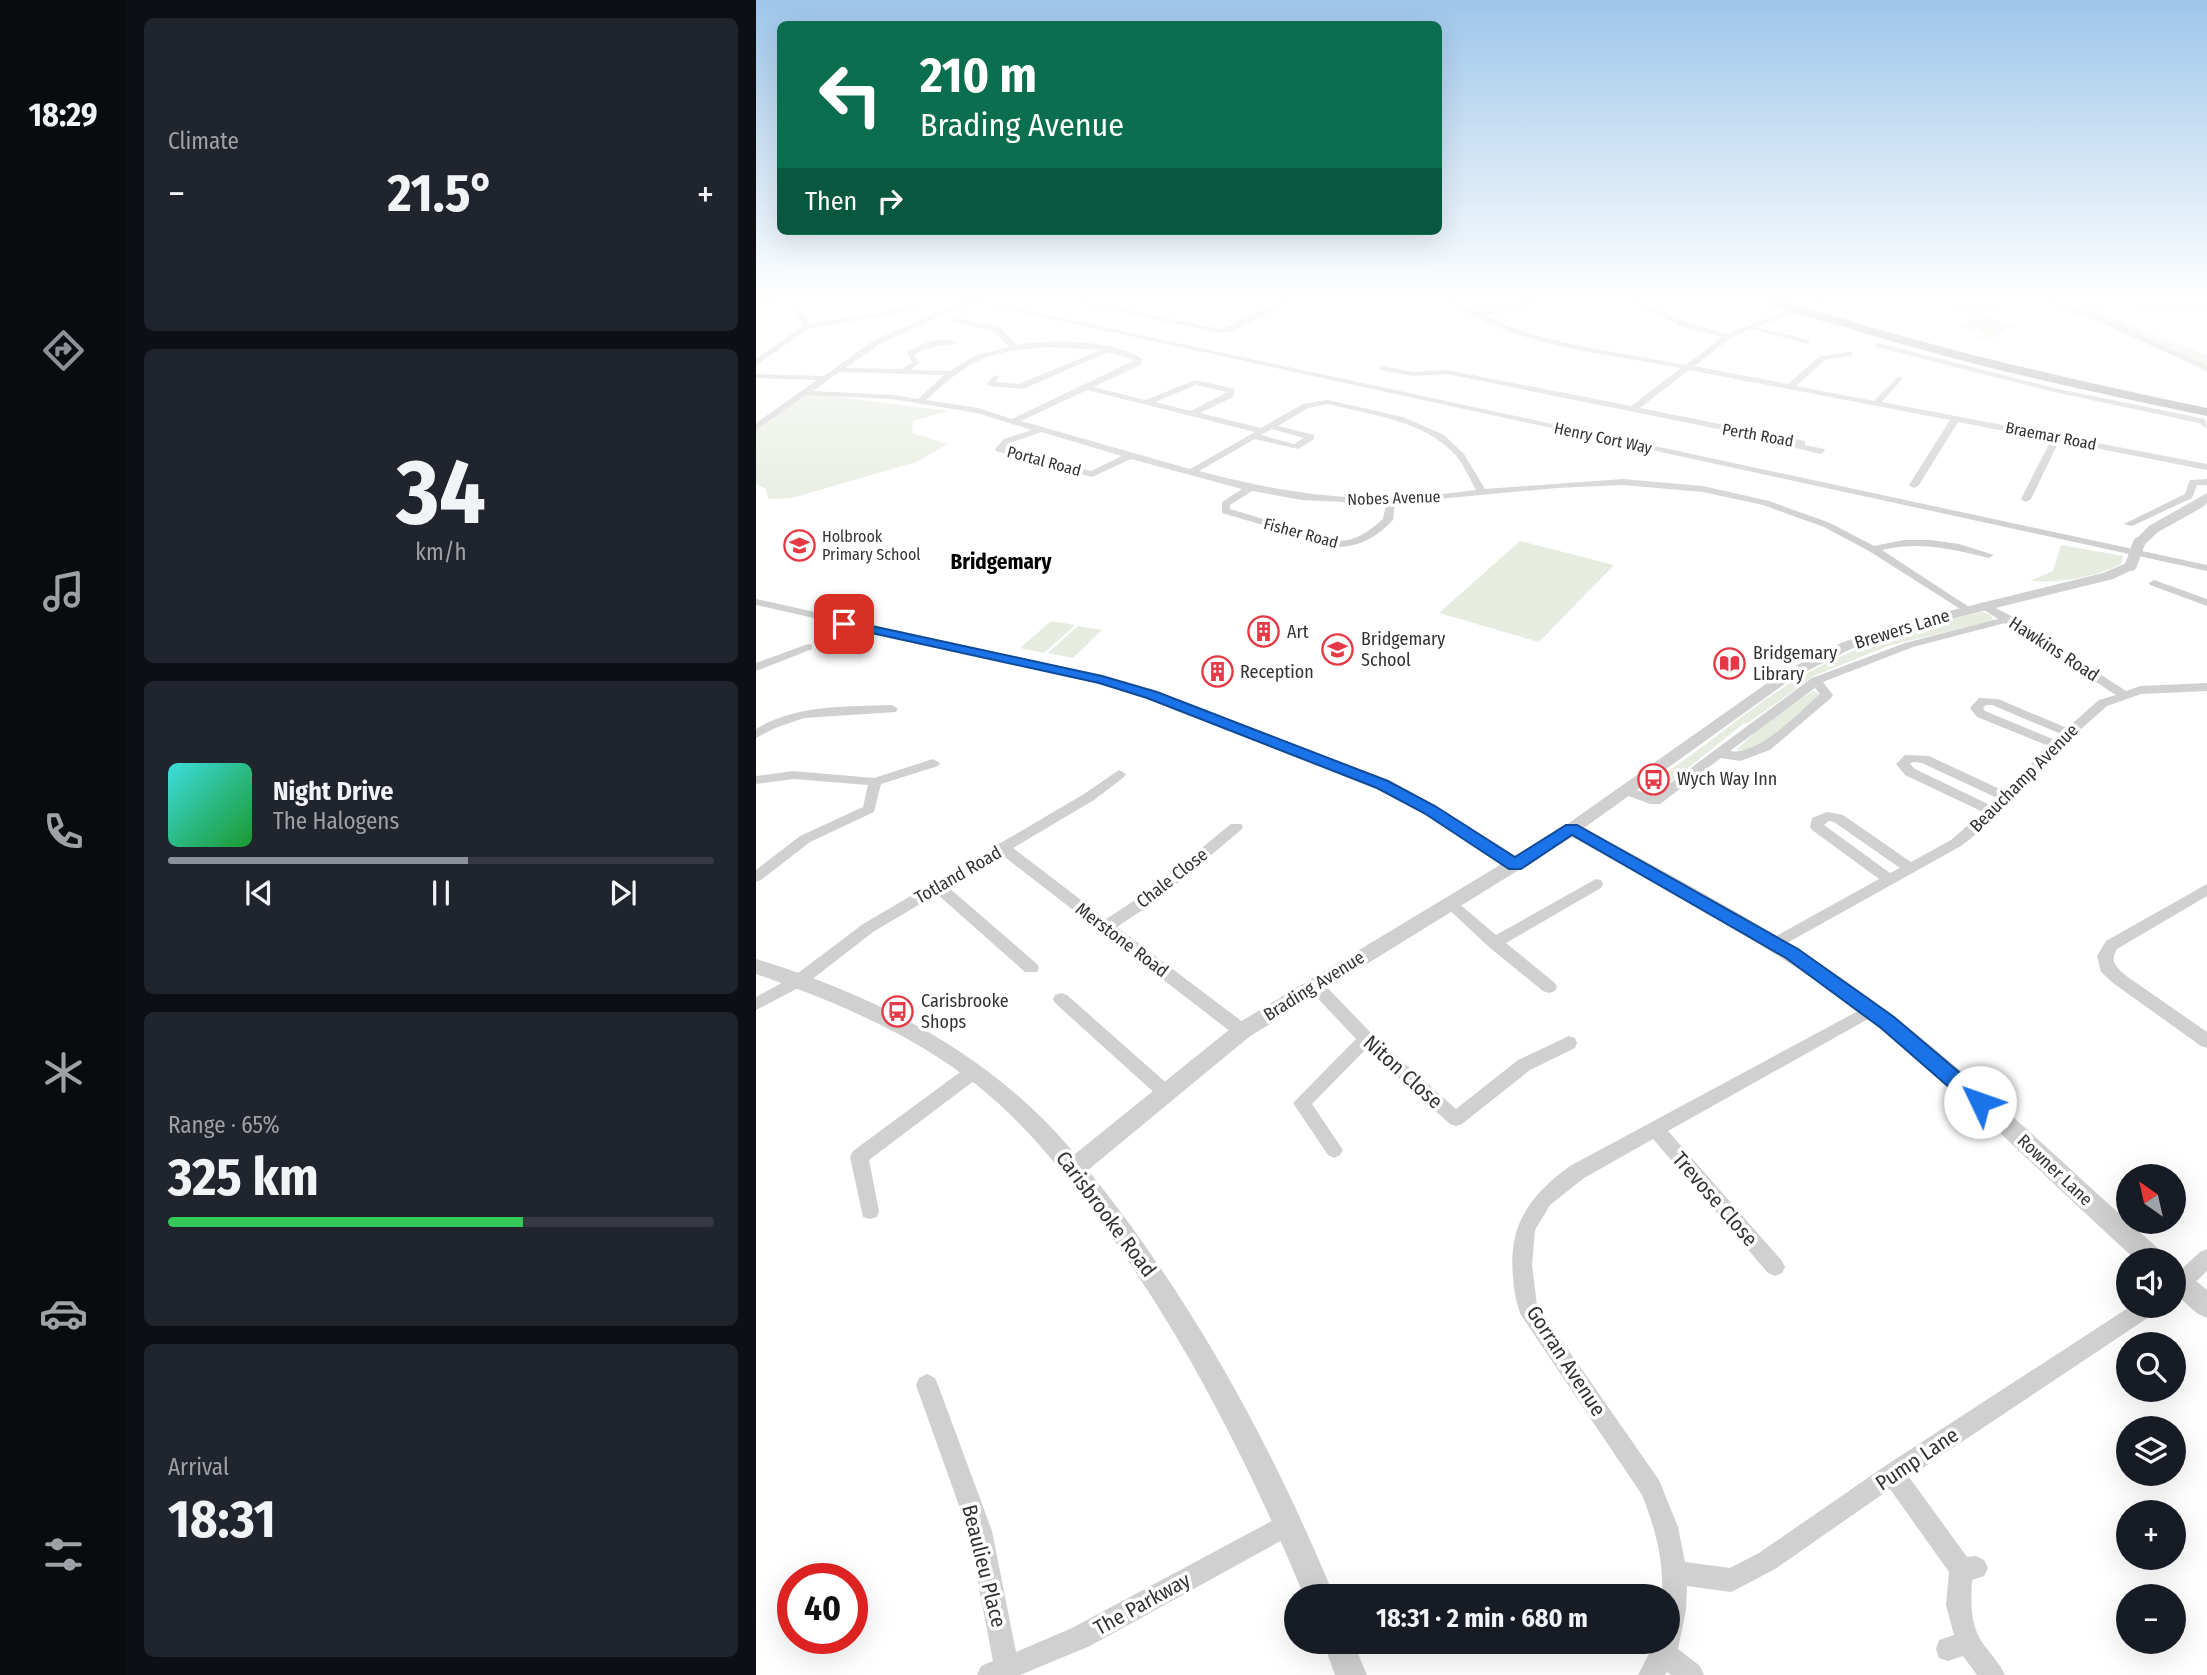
<!DOCTYPE html>
<meta charset="utf-8">
<style>
:root{--surface:#171b24;--page:#20242c;--text:#f1f3f6;--muted:#9ea1a6;--line:#363941;--accent:#8c9099}
body{margin:0;font-family:"Fira Sans Condensed",sans-serif;background:var(--page);color:var(--text);height:100vh;display:flex;flex-direction:column;font-size:26px;white-space:nowrap}
*{box-sizing:border-box;margin:0}
p{font-size:23px;color:var(--muted)}
.icon{flex:none;width:38px;height:38px;fill:none;stroke:currentColor;stroke-width:2;stroke-linecap:round;stroke-linejoin:round}
.map{position:relative;flex:1;overflow:hidden}
.sheet{display:flex;flex-direction:column;gap:18px;padding:18px;background:#0d0f14;width:630px}
.sheet>*{flex:none}
.guide{position:absolute;left:21px;top:21px;width:665px;height:214px;border-radius:10px;box-shadow:0 7px 28px #0002;background:#0b6e4f;color:#fff;overflow:hidden}
.needle{width:46px;rotate:326deg}
.buttons{position:absolute;left:1360px;top:1164px;display:grid;gap:14px}
.buttons a{display:grid;place-items:center;width:70px;height:70px;border-radius:50%;background:var(--surface);box-shadow:0 7px 28px #0002;font-size:35px}
.speed{position:absolute;left:21px;top:1563px;display:flex;gap:14px;font-size:35px;font-weight:700;text-align:center}
.speed>*{display:grid;place-content:center;width:91px;height:91px;border-radius:50%;background:var(--surface);box-shadow:0 7px 28px #0002;line-height:1}
.speed .limit{border:10px solid #d22;background:#fff;color:#111}
.pin{position:absolute;display:grid;place-items:center;width:60px;height:60px;color:#fff;margin:-30px;border-radius:14px;box-shadow:0 4px 10px #0006}
.me{position:absolute;width:77px;margin:-38px;rotate:312deg;stroke-linejoin:round;filter:drop-shadow(0 0 5px #0008)}
.turn{display:flex;align-items:center;gap:24px;height:147px;padding:0 28px;font-size:32px}
.turn .icon{width:91px;height:91px;stroke-width:2.5}
.turn b{display:block;font-size:49px;line-height:60px}
.then{display:flex;align-items:center;height:66px;padding:0 28px;background:#0003;gap:14px;font-size:26px}
.big{font-size:52px;font-weight:700;line-height:1.1}
.sheet .tile{flex:1;display:flex;flex-direction:column;justify-content:center;gap:10px;min-width:0;padding:0 24px;border-radius:10px;background:var(--page)}
.sheet .dial{align-items:center;gap:0}
.dial b{font-size:91px;line-height:1}
.song{display:flex;align-items:center;gap:21px}
.cover{width:84px;height:84px;border-radius:10px;background:linear-gradient(135deg,hsl(180 70% 55%),hsl(130 70% 35%))}
.played{height:7px;border-radius:4px;background:linear-gradient(90deg,var(--accent) 55%,var(--line) 55%)}
.keys{display:flex;justify-content:space-around;direction:ltr}
.heat{display:flex;justify-content:space-between;align-items:center;font-size:38px;direction:ltr}
.charge{height:10px;border-radius:5px;background:linear-gradient(90deg,#34c759 65%,var(--line) 0)}
.trip{position:absolute;left:528px;top:1584px;width:396px;height:70px;border-radius:35px;background:var(--surface);box-shadow:0 7px 28px #0002;font-weight:700;line-height:70px;text-align:center}
main{display:flex;flex:1;min-height:0}
.menu{display:flex;flex-direction:column;width:126px;justify-content:space-around;align-items:center;background:#090b0e;color:var(--muted)}
.menu .icon{width:49px;height:49px}
.menu .selected{color:var(--accent)}
.menu b{font-size:32px;color:var(--text)}
.map>svg:first-child{display:block}
.green{fill:#e6ecdf}
.lines{fill:none;stroke-linecap:round;stroke-linejoin:round}
.stream{stroke:#cfe2ee;stroke-width:2.5}
.minor{fill:#d0d0d0;fill-rule:evenodd}
.tertiary{fill:#d0d0d0;fill-rule:evenodd}
.primary{fill:#ababab;fill-rule:evenodd}
.minor-bridge{stroke:#d0d0d0;stroke-width:8}
.tertiary-bridge{stroke:#d0d0d0;stroke-width:12}
.route{fill:#1a73e8;stroke:#114b97;stroke-width:2}
.labels{text-anchor:middle;dominant-baseline:central;stroke-width:7;stroke-linejoin:round;paint-order:stroke}
.far-street-label{font-size:16px;fill:#333;stroke:#fff}
.far-poi-label{font-size:16px;fill:#333;stroke:#fff;text-anchor:start}
.street-label{font-size:18px;fill:#333;stroke:#fff}
.poi-label{font-size:18px;fill:#333;stroke:#fff;text-anchor:start}
.far-district-label{font-size:21px;font-weight:bold;fill:#000;stroke:#fff}
.near-street-label{font-size:21px;fill:#333;stroke:#fff}
</style>
<main>
<nav class="menu">
<b>18:29</b>
<svg class="icon selected" aria-label="directions" viewBox="0 0 24 24"><path d="M12 3l9 9-9 9-9-9zM9 14v-3h6M13 9l2 2-2 2"/></svg>
<svg class="icon" aria-label="music" viewBox="0 0 24 24"><path d="M9 18V5l10-2v13"/><circle cx="6" cy="18" r="3"/><circle cx="16" cy="16" r="3"/></svg>
<svg class="icon" aria-label="phone" viewBox="0 0 24 24"><path d="M5 4h4l2 5-3 2q2 4 5 5l2-3 5 2v4C11 20 4 13 5 4z"/></svg>
<svg class="icon" aria-label="climate" viewBox="0 0 24 24"><path d="M12 3v18M4 7l16 10M4 17L20 7"/></svg>
<svg class="icon" aria-label="car" viewBox="0 0 24 24"><path d="M5 17H2v-5l4-1 3-4h7l3 4 3 1v5h-3M9 17h6M6 11h13"/><circle cx="7" cy="17" r="2"/><circle cx="17" cy="17" r="2"/></svg>
<svg class="icon" aria-label="filters" viewBox="0 0 24 24"><path d="M4 7h16M4 17h16"/><circle cx="9" cy="7" r="2"/><circle cx="15" cy="17" r="2"/></svg>
</nav>
<section class="sheet">
<div class="tile"><p>Climate</p>
<div class="heat"><a>−</a><b class="big">21.5°</b><a>+</a></div>
</div>
<div class="tile dial"><b>34</b><p>km/h</p></div>
<div class="tile">
<div class="song"><i class="cover"></i><div><b>Night Drive</b><p>The Halogens</p></div></div>
<div class="played"></div>
<div class="keys"><svg class="icon" aria-label="previous" viewBox="0 0 24 24"><path d="M18 5L8 12l10 7zM5 5v14"/></svg><svg class="icon" aria-label="pause" viewBox="0 0 24 24"><path d="M8 5v14M16 5v14"/></svg><svg class="icon" aria-label="next" viewBox="0 0 24 24"><path d="M6 5l10 7-10 7zM19 5v14"/></svg></div>
</div>
<div class="tile"><p>Range · 65%</p><b class="big">325 km</b><div class="charge"></div></div>
<div class="tile"><p>Arrival</p><b class="big">18:31</b></div>
</section>
<div class="map">
<svg width="1451" height="1675" viewBox="0 0 1451 1675">
<rect width="100%" height="100%" fill="#fff"/>
<!-- green -->
<path class="green" d="M703,298H782L752,308L732,312Z
M1228,298H1268L1272,299L1223,314L1259,326L1234,340L1222,337L1229,332L1201,327L1221,317L1189,308L1211,299Z
M1283,298H1325L1351,309L1340,312L1451,355V367L1366,325Z
M53,393L192,411L157,421L156,433L192,444L160,462L36,498L12,499L10,489L0,484V430Z
M764,541L858,565L783,642L683,613Z
M1305,545L1367,556L1365,564C1338,578 1304,583 1274,581L1297,571Z
M1227,612L1235,615L1237,621L1135,645L1060,675L992,723L987,724L902,792L893,791L890,785C934,759 972,726 1013,697C1076,653 1152,627 1227,612Z
M295,621L319,625L288,653L264,648Z
M322,626L346,630L317,658L292,653Z
M1057,691L1066,695C1047,711 1005,756 980,750L1011,721Z"/>
<g class="lines">
<!-- stream -->
<path class="stream" d="M1381,308L1451,311"/>
<!-- minor -->
<path class="minor" d="M26,298H36L54,324L133,311L160,303L163,305L134,315L54,328L0,365V359L48,325L31,301L0,307V303Z
M199,298H212L1451,565V571Z
M299,298H313L465,329L532,298H541L477,331L465,333Z
M544,298H581L567,302Z
M687,298C701,298 710,310 723,312C740,316 771,298 789,298L766,308L730,316C787,345 867,352 930,365L966,337L925,326L866,298H875L931,322L971,334L1037,308C1049,309 1062,298 1075,298L1046,311H1041L1001,327L1053,340V344L995,329L975,338L938,366L1032,384L1064,356L1093,352H1096V356L1069,360L1040,386L1118,401L1143,376L1147,378L1126,402L1451,464V470L1303,441L1275,499L1270,502L1265,499L1295,440L1202,422L1163,485L1158,488L1153,485L1194,420L933,370L884,408L1049,441V445L1068,449L1069,451L1065,454L1032,446L1031,443L691,374L656,376L625,370L624,368L628,366L656,372L691,370L875,406L925,368C846,353 754,346 687,298Z
M1275,298H1285L1354,320L1451,366V371L1348,324Z
M201,304L203,307L124,344L89,368L146,369L156,362L151,352C166,343 185,335 202,343C185,348 178,343 158,355L164,362L155,370L194,371L220,355L253,347L239,332L196,321L199,317L245,328L260,345C296,339 356,339 387,359L384,365L337,387L390,400L439,380L479,389L477,397L444,413L505,428L547,404L572,400L647,417L688,435L708,454L729,489L867,479L947,486L1013,501L1074,523L1118,546L1148,540H1175L1203,544L1238,555L1233,558C1196,549 1163,541 1126,550L1213,607L1214,609L1209,612L1113,551L1068,527L1007,505L947,492L867,485L801,488L639,503L637,520C622,536 604,547 581,547L466,513V502L486,489L375,459L336,477L240,451L239,449L248,439L276,430L221,413L136,399L50,395L0,430V423L61,380L0,378V374L68,376L118,340ZM293,347L345,350L263,384L239,382L243,377L239,375L230,384L234,386L267,389L352,352L379,360L256,419L222,408L170,400C215,359 231,351 293,347ZM83,372L188,375L162,399L136,395L57,391ZM440,385L471,392L435,411L399,402ZM331,390L499,432L434,469L265,421ZM572,404C615,415 671,421 701,457C709,467 714,479 720,490C692,493 663,498 634,498C569,499 506,488 443,471L499,439L542,449L558,439V435L522,426L552,408ZM516,429L548,438L538,444L505,435ZM285,432L366,456L335,471L249,448L254,443ZM496,491L546,500L630,504L627,519C613,531 601,541 582,541L474,509V505Z
M1123,343L1298,388L1449,419L1451,429L1443,423L1298,392L1120,347V343Z
M1451,479V485H1441L1436,498L1376,526L1368,524L1429,494L1434,480Z
M1398,580L1451,599V606L1394,585L1393,583Z
M0,599L346,676L400,692L631,782L679,806L766,865L764,868H754L669,812L621,788L392,698L343,683L0,605Z
M1228,602L1257,617L1370,691L1384,686L1451,683V691L1385,694L1351,706L1317,736L1224,831L1205,846L1020,949L1015,947L1012,943L1015,939L1123,879L1056,830L1054,827L1056,818L1071,812L1087,815L1155,862L1195,840L1227,812L1149,775L1140,764L1149,755L1173,756L1248,791L1293,746L1221,717L1214,708L1223,698L1242,699L1311,728L1343,700L1360,695L1249,623L1157,647L1067,682L1077,695L1075,698L1014,750L984,761L965,758L904,804H894L865,793L863,790L870,786L897,796L1056,678L1149,643L1242,619L1224,607V603ZM1059,688L1064,694C1043,712 1003,756 974,751ZM1230,705H1236L1305,734L1299,740L1229,711L1227,708ZM1157,762L1166,763L1241,798L1234,805L1159,769L1154,764ZM1073,821L1078,822L1144,868L1134,873L1068,825Z
M52,644L56,645V649L0,671V663Z
M136,705L142,709L140,712L48,718L19,728L0,738V729C41,704 90,707 136,705Z
M177,759L184,763L182,766L125,784L118,812L54,842L5,880L0,882V870L44,836L107,807L112,785L37,779L0,784V776L37,771L118,778Z
M363,770L370,774L368,777L338,800L257,848L350,919L393,891L475,824H485L487,827L485,830L403,899L361,927L492,1026L494,1031L492,1036L486,1037L480,1036L246,855L192,887L281,964L283,968L281,972H269L181,894L117,932L50,984L0,1010V997L38,976L107,924L328,794Z
M840,879L845,880L847,884L845,888L750,943L799,983L801,987L799,991L793,993L787,991L733,947L688,905L690,901H700L740,935Z
M1451,884V896L1361,949C1354,961 1359,966 1369,975L1451,1032V1048L1445,1046L1357,983L1345,972L1341,956L1350,941Z
M558,978L564,980L616,1034L700,1109L762,1060L813,1036L819,1038L821,1043L819,1048L774,1070L706,1124L700,1126L694,1124L610,1049L556,1104L587,1150L584,1155L578,1158L572,1155L537,1103L600,1039L552,988L550,984L552,980Z
M305,993L311,995L415,1087L418,1092L415,1097L409,1099L403,1097L299,1003L297,999L299,995Z
M1115,1004L1121,1006L1123,1010L1121,1014L912,1131L1026,1261L1029,1267L1026,1273L1019,1276L1012,1273L897,1139L828,1178L794,1205L779,1230L776,1265L781,1305L903,1480L922,1527L929,1562L974,1568L1003,1553L1129,1466L1375,1306H1402L1399,1313L1153,1477L1211,1557L1220,1556L1228,1560L1232,1568L1228,1576L1216,1580C1215,1599 1214,1619 1223,1637C1230,1650 1242,1660 1249,1675H1221L1207,1656L1192,1661L1183,1658L1180,1649L1183,1640L1198,1635L1190,1605L1193,1572L1134,1489L1019,1569L983,1588L975,1592L931,1586L930,1610L922,1649L944,1666L948,1675H915L911,1672L909,1675H882L899,1642H912V1596H906C908,1560 899,1528 886,1495L765,1315C760,1303 758,1290 757,1277C752,1225 773,1196 814,1166Z
M217,1065L223,1067L226,1072L223,1077L113,1160L123,1211L121,1217L114,1219L107,1217L94,1157L97,1151L211,1067Z
M1451,1249V1271L1425,1296L1418,1298V1276L1444,1252Z
M171,1374L179,1378L182,1385L236,1531L260,1652L316,1628L525,1516L533,1512L541,1516L545,1524L541,1532L334,1646L264,1675H221L225,1666L237,1661L212,1531L160,1385L163,1378Z"/>
<!-- tertiary -->
<path class="tertiary" d="M1451,493V503L1447,507L1402,532L1387,546H1379V540L1393,526Z
M1375,561L1381,565L1380,568L1357,579L1142,632L1095,649L1037,678L828,828C929,883 1031,936 1123,1005C1223,1080 1312,1169 1406,1252L1409,1260H1380C1289,1178 1204,1089 1107,1015C1016,946 915,892 816,837L493,1037L332,1170C436,1299 515,1443 578,1596H548C495,1468 433,1345 352,1232C313,1179 273,1127 222,1086C157,1034 78,1001 0,974V959C121,996 237,1055 319,1154L479,1025L810,825L1027,672L1085,643L1132,626L1347,573Z
M1418,1266L1427,1270L1451,1290V1318L1442,1314L1418,1293Z
M567,1642H597L611,1675H579Z"/>
<!-- primary -->
<path class="primary" d="M1003,298H1020C1161,344 1305,378 1451,408V416C1329,391 1207,364 1088,327C1066,321 1019,310 1003,298Z"/>
<!-- minor-bridge -->
<path class="minor-bridge" d="M201,306L221,298"/>
<!-- tertiary-bridge -->
<path class="tertiary-bridge" d="M1375,565L1383,543"/>
</g>
<!-- sky -->
<linearGradient id="sky" x2="0" y2="1"><stop stop-color="#9ec6ea"/><stop offset="0.56" stop-color="#fff"/><stop offset="1" stop-color="#fff" stop-opacity="0"/></linearGradient>
<rect width="1451" height="533" fill="url(#sky)"/>
<!-- route -->
<path class="route" d="M88,620L346,676L401,692L632,781L679,806L759,857L810,825H821L1042,949L1138,1017L1231,1096L1234,1102L1231,1108L1224,1110L1217,1108L1125,1028L1030,958L816,835L765,869H753L668,813L621,788L391,698L343,683L84,626L82,624Z"/>
<!-- icons -->
<defs>
<symbol id="school-ring" viewBox="-11 -11 22 22"><circle r="9.5" fill="#fff" stroke="#e63946" stroke-width="1.5"/><path d="M0-5L7-2L0 1L-7-2ZM-4 1L0 2.5L4 1V4Q0 6-4 4Z" fill="#e63946"/></symbol>
<symbol id="building-ring" viewBox="-11 -11 22 22"><circle r="9.5" fill="#fff" stroke="#e63946" stroke-width="1.5"/><path d="M-4-6H4V6H1V3H-1V6H-4ZM-2.5-4.3h1.7v1.8h-1.7ZM.8-4.3h1.7v1.8H.8ZM-2.5-1h1.7V.8h-1.7ZM.8-1h1.7V.8H.8Z" fill="#e63946"/></symbol>
<symbol id="library-ring" viewBox="-11 -11 22 22"><circle r="9.5" fill="#fff" stroke="#e63946" stroke-width="1.5"/><path d="M-6-4Q-3-5.5-.7-3.5V5Q-3 3-6 4ZM6-4Q3-5.5 .7-3.5V5Q3 3 6 4Z" fill="#e63946"/></symbol>
<symbol id="bus-ring" viewBox="-11 -11 22 22"><circle r="9.5" fill="#fff" stroke="#e63946" stroke-width="1.5"/><path d="M-5-6H5V4H4V6H2V4H-2V6H-4V4H-5ZM-3.5-4V0h7V-4ZM-3.5 1.2v1.5H-2V1.2ZM2 1.2v1.5H3.5V1.2Z" fill="#e63946"/></symbol>
</defs>
<g fill-rule="evenodd">
<use href="#school-ring" x="26" y="528" width="35" height="35"/>
<use href="#building-ring" x="490" y="614" width="35" height="35"/>
<use href="#school-ring" x="564" y="632" width="35" height="35"/>
<use href="#library-ring" x="956" y="646" width="35" height="35"/>
<use href="#building-ring" x="444" y="654" width="35" height="35"/>
<use href="#bus-ring" x="880" y="762" width="35" height="35"/>
<use href="#bus-ring" x="124" y="994" width="35" height="35"/>
</g>
<g class="labels">
<!-- far-street labels -->
<g class="far-street-label">
<text transform="translate(1002 435) rotate(10)">Perth Road</text>
<text transform="translate(1295 436) rotate(11)">Braemar Road</text>
<text transform="translate(847 438) rotate(12)">Henry Cort Way</text>
<text transform="translate(288 461) rotate(15)">Portal Road</text>
<text transform="translate(638 498) rotate(-2)">Nobes Avenue</text>
<text transform="translate(545 533) rotate(15)">Fisher Road</text>
</g>
<!-- far-poi labels -->
<g class="far-poi-label">
<text x="66" y="536">Holbrook<tspan x="66" dy="18">Primary School</tspan></text>
</g>
<!-- street labels -->
<g class="street-label">
<text transform="translate(1146 629) rotate(-17)">Brewers Lane</text>
<text transform="translate(1298 649) rotate(33)">Hawkins Road</text>
<text transform="translate(1268 778) rotate(-45)">Beauchamp Avenue</text>
<text transform="translate(202 875) rotate(-30)">Totland Road</text>
<text transform="translate(416 878) rotate(-38)">Chale Close</text>
<text transform="translate(366 940) rotate(37)">Merstone Road</text>
<text transform="translate(558 986) rotate(-32)">Brading Avenue</text>
<text transform="translate(1299 1170) rotate(43)">Rowner Lane</text>
</g>
<!-- poi labels -->
<g class="poi-label">
<text x="531" y="632">Art</text>
<text x="605" y="639">Bridgemary<tspan x="605" dy="21">School</tspan></text>
<text x="997" y="653">Bridgemary<tspan x="997" dy="21">Library</tspan></text>
<text x="484" y="672">Reception</text>
<text x="921" y="779">Wych Way Inn</text>
<text x="165" y="1001">Carisbrooke<tspan x="165" dy="21">Shops</tspan></text>
</g>
<!-- far-district labels -->
<g class="far-district-label">
<text x="245" y="562">Bridgemary</text>
</g>
<!-- near-street labels -->
<g class="near-street-label">
<text transform="translate(647 1072) rotate(42)">Niton Close</text>
<text transform="translate(959 1199) rotate(49)">Trevose Close</text>
<text transform="translate(350 1214) rotate(53)">Carisbrooke Road</text>
<text transform="translate(810 1361) rotate(57)">Gorran Avenue</text>
<text transform="translate(1161 1459) rotate(-34)">Pump Lane</text>
<text transform="translate(228 1566) rotate(76)">Beaulieu Place</text>
<text transform="translate(386 1604) rotate(-29)">The Parkway</text>
</g>
</g>
</svg>
<div class="buttons">
<a><svg class="needle" viewBox="-14 -14 28 28"><path d="M0-13l5 13h-10z" fill="#e53935"/><path d="M0 13l5-13h-10z" fill="#9ea1a6"/></svg></a>
<a><svg class="icon" aria-label="sound" viewBox="0 0 24 24"><path d="M4 9h4l5-4v14l-5-4H4zM17 9q2 3 0 6"/></svg></a>
<a><svg class="icon" aria-label="search" viewBox="0 0 24 24"><circle cx="10" cy="10" r="6"/><path d="M15 15l6 6"/></svg></a>
<a><svg class="icon" aria-label="layers" viewBox="0 0 24 24"><path d="M12 4l9 5-9 5-9-5zM3 14l9 5 9-5"/></svg></a>
<a>+</a>
<a>−</a>
</div>
<div class="speed"><div class="limit">40</div></div>
<div class="pin" style="left:88px;top:624px;background:#d93025"><svg class="icon" aria-label="arrive" viewBox="0 0 24 24"><path d="M6 21V4h12l-3 4 3 4H6"/></svg></div>
<svg class="me" style="left:1224px;top:1102px" viewBox="-20 -20 40 40"><circle r="19" fill="#fff"/><path d="M0-13L10 11 0 6-10 11z" fill="#1a73e8"/></svg>
<div class="trip">18:31 · 2 min · 680 m</div>
<div class="guide">
<div class="turn"><svg class="icon" aria-label="left" viewBox="0 0 24 24"><path d="M17 20v-9H6M10 6l-5 5 5 5"/></svg><div><b>210 m</b>Brading Avenue</div></div>
<div class="then">Then<svg class="icon" aria-label="right" viewBox="0 0 24 24"><path d="M7 20v-9h11M14 6l5 5-5 5"/></svg></div>
</div>
</div>
</main>
